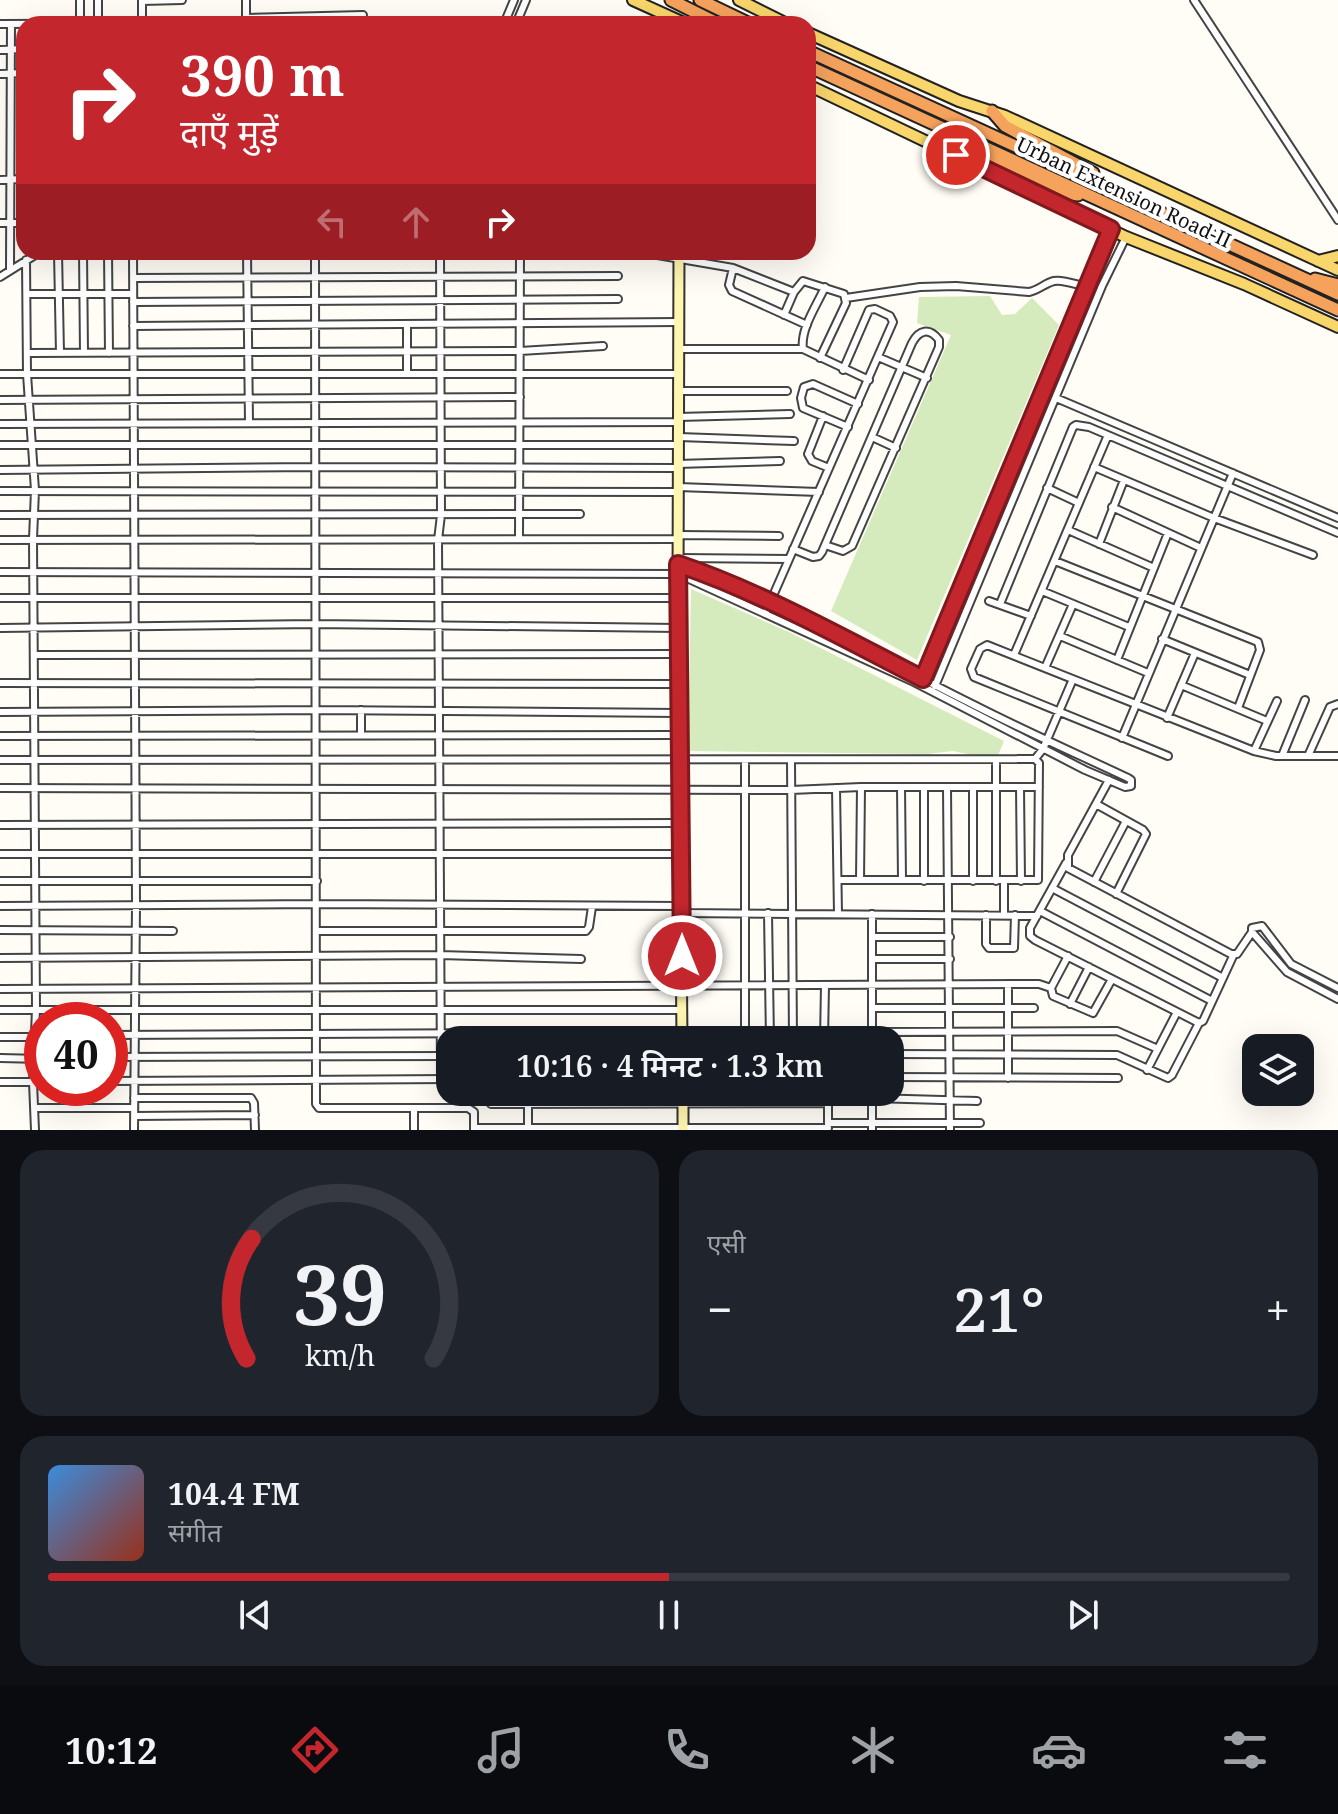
<!DOCTYPE html>
<html lang="hi">
<meta charset="utf-8">
<style>
:root{--surface:#171b24;--page:#20242c;--text:#f1f3f6;--muted:#9ea1a6;--line:#363941;--accent:#c4262e}
body{margin:0;font-family:"Noto Serif","Noto Sans Devanagari",serif;background:var(--page);color:var(--text);height:100vh;display:flex;flex-direction:column;font-size:30px;white-space:nowrap}
*{box-sizing:border-box;margin:0}
p{font-size:26px;color:var(--muted)}
.icon{flex:none;width:44px;height:44px;fill:none;stroke:currentColor;stroke-width:2;stroke-linecap:round;stroke-linejoin:round}
.map{position:relative;height:1130px;overflow:hidden}
.drawer{display:flex;flex-direction:column;gap:20px;padding:20px;background:#0d0f14;flex:1}
.drawer>*{flex:none}
.guide{position:absolute;left:16px;top:16px;width:800px;height:244px;border-radius:24px;box-shadow:0 8px 32px #0002;background:#c4262e;color:#fff;overflow:hidden}
.buttons{position:absolute;left:1242px;top:1034px;display:grid;gap:16px}
.buttons a{display:grid;place-items:center;width:72px;height:72px;border-radius:16px;background:var(--surface);box-shadow:0 8px 32px #0002;font-size:40px}
.speed{position:absolute;left:24px;top:1002px;display:flex;gap:16px;font-size:40px;font-weight:700;text-align:center}
.speed>*{display:grid;place-content:center;width:104px;height:104px;border-radius:50%;background:var(--surface);box-shadow:0 8px 32px #0002;line-height:1}
.speed .limit{border:12px solid #d22;background:#fff;color:#111}
.pin{position:absolute;display:grid;place-items:center;width:68px;height:68px;color:#fff;margin:-34px;border:4px solid #fff;border-radius:50%;box-shadow:0 2px 8px #0007}
.me{position:absolute;width:88px;margin:-44px;rotate:0deg;stroke-linejoin:round;filter:drop-shadow(0 0 6px #0008)}
.turn{display:flex;align-items:center;gap:28px;height:168px;padding:0 32px;font-size:36px}
.turn .icon{width:104px;height:104px;stroke-width:2.5}
.turn b{display:block;font-size:56px;line-height:68px}
.lanes{display:flex;align-items:center;height:76px;padding:0 32px;background:#0003;justify-content:center;gap:40px;direction:ltr}
.lanes .off{opacity:.35}
.big{font-size:60px;font-weight:600;line-height:1.1}
.drawer .card{flex:1;display:flex;flex-direction:column;justify-content:center;gap:12px;min-width:0;padding:0 28px;border-radius:24px;background:var(--page)}
.drawer .dial{align-items:center;gap:0}
.dial svg{height:208px;overflow:visible;fill:none;stroke:var(--line);stroke-width:7;stroke-linecap:round;text-anchor:middle}
.dial text{fill:var(--text);stroke:none}
.song{display:flex;align-items:center;gap:24px}
.cover{width:96px;height:96px;border-radius:12px;background:linear-gradient(135deg,hsl(210 70% 55%),hsl(10 70% 35%))}
.played{height:8px;border-radius:4px;background:linear-gradient(90deg,var(--accent) 50%,var(--line) 50%)}
.keys{display:flex;justify-content:space-around;direction:ltr}
.heat{display:flex;justify-content:space-between;align-items:center;font-size:44px;direction:ltr}
.drawer .tiles{flex:1;display:grid;gap:20px;grid-template-columns:1fr 1fr}
.card:last-child{grid-column:span 2}
.trip{position:absolute;left:436px;top:1026px;width:468px;height:80px;border-radius:24px;background:var(--surface);box-shadow:0 8px 32px #0002;font-weight:600;line-height:80px;text-align:center}
.dock{display:flex;height:128px;justify-content:space-around;align-items:center;background:#090b0e;color:var(--muted)}
.dock .icon{width:56px;height:56px}
.dock .active{color:var(--accent)}
.dock b{font-size:36px;color:var(--text)}
.map>svg:first-child{display:block}
.green{fill:#d5ebbd}
.lines{fill:none;stroke-linecap:round;stroke-linejoin:round}
.street-casing{stroke:#444;stroke-width:10}
.secondary-casing{stroke:#333;stroke-width:13}
.primary-casing{stroke:#222;stroke-width:14}
.highway-casing{stroke:#222;stroke-width:15}
.street{stroke:#fff;stroke-width:6}
.secondary{stroke:#fff6b0;stroke-width:9}
.primary{stroke:#f9d66b;stroke-width:10}
.highway{stroke:#f5a25d;stroke-width:11}
.route-casing{stroke:#7f191e;stroke-width:20}
.route{stroke:#c4262e;stroke-width:14}
.labels{text-anchor:middle;dominant-baseline:central;stroke-width:8;stroke-linejoin:round;paint-order:stroke}
.street-label{font-size:20px;fill:#111;stroke:#fff}
</style>
<div class="map">
<svg width="1338" height="1130" viewBox="0 0 1338 1130">
<rect width="100%" height="100%" fill="#fffdf5"/>
<!-- green -->
<path class="green" d="M990,296L1002,315L1015,314L1032,298L1059,325L917,660L831,611L951,335L917,323L919,297Z
M691,589L789,632L1004,741L996,760L953,751L927,754L688,751Z"/>
<g class="lines">
<defs>
<path id="street" d="M80,0V24
M142,0V24
M246,0V20
M1194,0L1338,220
M142,1L182,0
M246,18L363,15
M0,24L246,23
M98,24V0
M504,24L514,0
M516,24L526,0
M0,50L24,49
M0,74L24,73
M0,180L24,179
M0,223H24
M58,252L60,353
M83,252L84,353
M108,252L109,353
M133,252L136,905L134,1130
M247,252L249,422
M315,252L316,1104L319,1108H468L474,1112V1130
M440,252L441,515L438,540L441,1079
M640,252L733,268L729,285L732,291L807,325
M26,260L27,374L35,490L33,539L36,1009L33,1082L35,1130
M733,268L794,292
M10,270L11,24
M0,277L40,252
M133,278L618,276
M825,287C817,305 800,329 803,349L869,380
M27,294H133
M846,298L920,287L956,286L1029,292C1039,290 1045,283 1054,281C1063,279 1077,285 1087,287
M133,302L618,299
M784,315L794,292L803,281L844,294L846,303L820,358
M407,324V374
M133,326L679,322
M679,349H803
M29,353L520,351L603,346
M878,357L927,378
M0,374H680
M679,391H787
M1056,398L1338,518
M0,400L520,397
M823,416L808,454L812,461L829,468
M678,417L790,414
M0,424L678,422
M848,427L803,408L801,398L804,387L813,384L858,404
M679,437L794,441
M872,437L896,448
M0,445H678
M677,464L780,461
M1094,467L1214,518L1313,555
M0,470L315,467L677,468
M678,487L819,492
M1047,488L1079,503
M0,491L677,492
M1112,507L1201,548
M0,515L580,514
M1068,530L1154,568
M678,535L779,536
M519,539L520,252
M0,540L678,539
M1099,544L1124,480
M793,549L813,557L819,556L822,552L912,343C919,330 929,327 939,340V347L852,546L843,551L825,545
M678,558L789,559
M1055,561L1258,642L1260,650L1238,708
M0,572L678,574L914,682L1085,770L1125,787L1131,786V780L1128,778C1077,754 1025,731 974,705C876,657 781,599 678,564
M1042,591L1129,627
M0,598H678
M989,601L1031,616
M1000,604L1073,427L1076,425L1089,427L1338,533
M765,614L893,322L890,316L875,309L869,310L843,370
M0,628L315,624L679,628
M1060,636L1148,673
M1162,639L1250,675
M34,655L680,654
M1014,655L1108,435
M1117,660L1168,533
M1045,668L1073,604
M921,682L1111,229
M0,683L680,684
M1181,685L1267,721
M935,686L1102,286L1126,237
M361,710V735
M0,712L317,710L679,713
M1167,718L1195,653
M0,736L680,735
M1122,738L1233,473
M1254,751L1277,701
M1168,756L974,677L971,669L980,649L987,645L1254,751L1276,756H1338
M1282,756L1305,700
M1308,756L1330,707L1338,704
M1035,759L1043,749L1073,679
M0,760L1035,759L1039,763L1038,880H838
M745,760V1040
M996,760V881
M791,761L793,1040
M1109,780L1068,855V868L1231,954H1237L1252,932
M901,787L902,880
M924,787V881
M947,787L950,1130
M973,787V881
M1020,787L1021,881
M0,788L791,790L861,787H1039
M836,788L838,914
M1096,804L1143,830L1146,834L1116,894
M0,825L680,823
M0,854H680
M1066,863L1030,928V936L1035,940L1199,1023L1203,1021L1234,954
M860,880L861,787
M0,881H317
M1094,882L1126,821
M1052,888L1223,978
M0,906L317,904L682,906
M1040,911L1212,1001
M682,913L1037,916
M768,913L770,1040
M986,915V944L989,948H1014L1015,915
M1004,915V881
M0,930L173,931
M317,931H586L589,927L592,907
M872,937H950
M1068,956L1051,988L1053,996L1093,1013L1112,979
M0,958L440,955L581,959
M872,959H950
M1338,988L1291,964L1262,926L1252,928V932L1287,972L1338,999
M0,989L1039,984L1051,988
M1070,1004L1089,967
M872,1008H1034
M0,1010H682
M872,1032L1117,1031L1158,1049
M110,1035L682,1032
M0,1037H42
M824,1040L825,985
M872,1040V914
M890,1054L1117,1055L1168,1078L1172,1075L1199,1023
M110,1057L450,1056
M0,1058L42,1059
M1147,1070L1177,1012
M890,1077L1118,1078
M1008,1078V984
M110,1081L450,1079
M0,1082H42
M528,1092V1130
M828,1092V1124
M134,1098H251L254,1103L255,1130
M872,1098L977,1101
M491,1104L828,1103
M34,1108H134
M414,1110V1130
M134,1116L255,1115
M829,1123H980
M474,1128H828
M872,1130V1092"/>
<path id="secondary" d="M679,252L678,587L682,1040
M683,1092V1130"/>
<path id="primary" d="M633,0L686,24
M739,0L787,24
M808,33L959,101L1005,116L1338,270
M808,85L1126,237L1244,284L1338,327
M1318,261L1338,256"/>
<path id="highway" d="M671,0L719,24
M700,0L750,24
M808,51L1338,294
M808,66L1338,310
M992,111L1005,126L1093,173L1094,183
M956,155L982,158L1060,192L1078,195
M1315,279L1338,285"/>
</defs>
<!-- street casing -->
<use href="#street" class="street-casing"/>
<!-- secondary casing -->
<use href="#secondary" class="secondary-casing"/>
<!-- primary casing -->
<use href="#primary" class="primary-casing"/>
<!-- highway casing -->
<use href="#highway" class="highway-casing"/>
<!-- street -->
<use href="#street" class="street"/>
<!-- secondary -->
<use href="#secondary" class="secondary"/>
<!-- primary -->
<use href="#primary" class="primary"/>
<!-- highway -->
<use href="#highway" class="highway"/>
</g>
<g class="lines">
<defs>
<path id="route" d="M682,956L678,564C763,593 843,638 923,679L1111,229L956,155"/>
</defs>
<!-- route casing -->
<use href="#route" class="route-casing"/>
<!-- route -->
<use href="#route" class="route"/>
</g>
<g class="labels">
<!-- street labels -->
<g class="street-label">
<text transform="translate(1124 192) rotate(25)">Urban Extension Road-II</text>
</g>
</g>
</svg>
<div class="buttons">
<a><svg class="icon" aria-label="layers" viewBox="0 0 24 24"><path d="M12 4l9 5-9 5-9-5zM3 14l9 5 9-5"/></svg></a>
</div>
<div class="speed"><div class="limit">40</div></div>
<div class="pin" style="left:956px;top:155px;background:#d93025"><svg class="icon" aria-label="arrive" viewBox="0 0 24 24"><path d="M6 21V4h12l-3 4 3 4H6"/></svg></div>
<svg class="me" style="left:682px;top:956px" viewBox="-20 -20 40 40"><circle r="17" fill="#c4262e" stroke="#fff" stroke-width="3"/><path d="M0-11L8 9 0 5-8 9z" fill="#fff"/></svg>
<div class="trip">10:16 · 4 मिनट · 1.3 km</div>
<div class="guide">
<div class="turn"><svg class="icon" aria-label="right" viewBox="0 0 24 24"><path d="M7 20v-9h11M14 6l5 5-5 5"/></svg><div><b>390 m</b>दाएँ मुड़ें</div></div>
<div class="lanes"><svg class="icon off" aria-label="left" viewBox="0 0 24 24"><path d="M17 20v-9H6M10 6l-5 5 5 5"/></svg><svg class="icon off" aria-label="ahead" viewBox="0 0 24 24"><path d="M12 20V5M6 11l6-6 6 6"/></svg><svg class="icon" aria-label="right" viewBox="0 0 24 24"><path d="M7 20v-9h11M14 6l5 5-5 5"/></svg></div>
</div>
</div>
<section class="drawer">
<div class="tiles">
<div class="card dial"><svg viewBox="0 0 100 80">
<path d="M14 69A42 42 0 1 1 86 69"/>
<path d="M14 69A42 42 0 0 1 16 23" stroke="#c4262e"/>
<text x="50" y="56" font-size="32" font-weight="700">39</text>
<text x="50" y="72" font-size="11">km/h</text>
</svg></div>
<div class="card"><p>एसी</p>
<div class="heat"><a>−</a><b class="big">21°</b><a>+</a></div>
</div>
<div class="card">
<div class="song"><i class="cover"></i><div><b>104.4 FM</b><p>संगीत</p></div></div>
<div class="played"></div>
<div class="keys"><svg class="icon" aria-label="previous" viewBox="0 0 24 24"><path d="M18 5L8 12l10 7zM5 5v14"/></svg><svg class="icon" aria-label="pause" viewBox="0 0 24 24"><path d="M8 5v14M16 5v14"/></svg><svg class="icon" aria-label="next" viewBox="0 0 24 24"><path d="M6 5l10 7-10 7zM19 5v14"/></svg></div>
</div>
</div>
</section>
<nav class="dock">
<b>10:12</b>
<svg class="icon active" aria-label="directions" viewBox="0 0 24 24"><path d="M12 3l9 9-9 9-9-9zM9 14v-3h6M13 9l2 2-2 2"/></svg>
<svg class="icon" aria-label="music" viewBox="0 0 24 24"><path d="M9 18V5l10-2v13"/><circle cx="6" cy="18" r="3"/><circle cx="16" cy="16" r="3"/></svg>
<svg class="icon" aria-label="phone" viewBox="0 0 24 24"><path d="M5 4h4l2 5-3 2q2 4 5 5l2-3 5 2v4C11 20 4 13 5 4z"/></svg>
<svg class="icon" aria-label="climate" viewBox="0 0 24 24"><path d="M12 3v18M4 7l16 10M4 17L20 7"/></svg>
<svg class="icon" aria-label="car" viewBox="0 0 24 24"><path d="M5 17H2v-5l4-1 3-4h7l3 4 3 1v5h-3M9 17h6M6 11h13"/><circle cx="7" cy="17" r="2"/><circle cx="17" cy="17" r="2"/></svg>
<svg class="icon" aria-label="filters" viewBox="0 0 24 24"><path d="M4 7h16M4 17h16"/><circle cx="9" cy="7" r="2"/><circle cx="15" cy="17" r="2"/></svg>
</nav>
